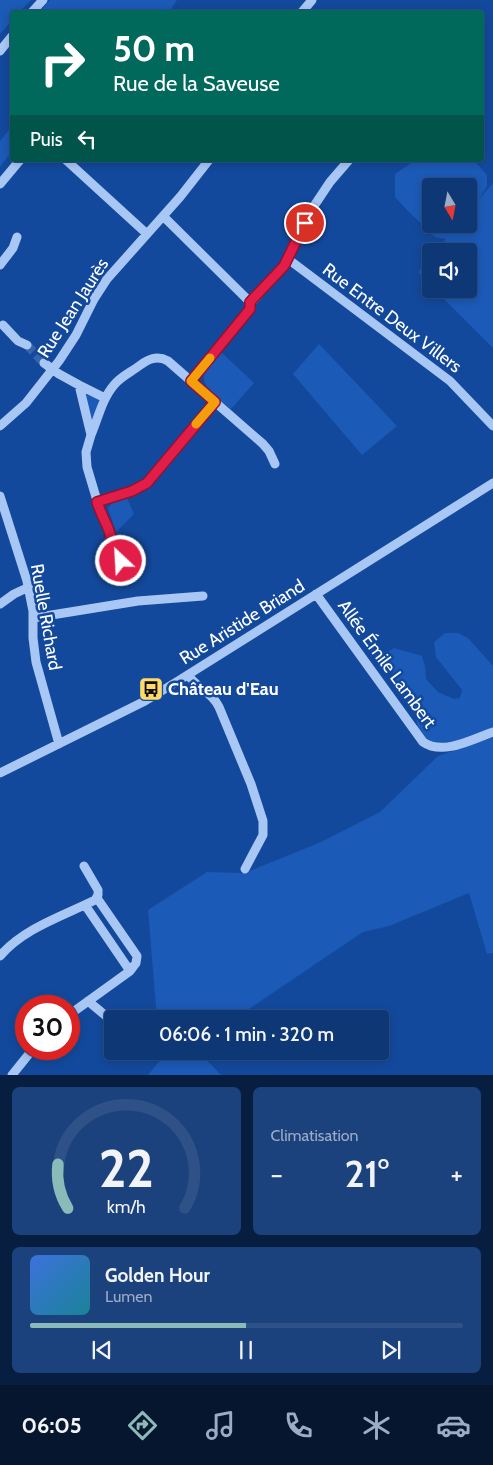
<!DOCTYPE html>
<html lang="fr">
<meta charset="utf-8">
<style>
:root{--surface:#0e3775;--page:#1c427d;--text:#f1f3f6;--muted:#9bacc5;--line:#2e5187;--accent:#8bbbb9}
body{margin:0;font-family:Cabin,sans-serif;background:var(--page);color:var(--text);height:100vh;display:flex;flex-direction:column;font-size:19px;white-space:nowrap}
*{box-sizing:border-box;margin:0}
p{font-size:16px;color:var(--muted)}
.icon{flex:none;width:28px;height:28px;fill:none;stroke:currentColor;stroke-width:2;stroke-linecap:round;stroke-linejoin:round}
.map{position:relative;height:1075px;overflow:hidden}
.details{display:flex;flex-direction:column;gap:12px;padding:12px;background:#081e40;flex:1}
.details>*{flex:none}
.guide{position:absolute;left:10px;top:10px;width:474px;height:152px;border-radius:5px;box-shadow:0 2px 8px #0003,0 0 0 1px var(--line);background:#00695c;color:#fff;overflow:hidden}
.needle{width:32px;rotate:170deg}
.tools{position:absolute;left:422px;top:178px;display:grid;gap:10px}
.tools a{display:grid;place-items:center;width:55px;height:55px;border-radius:5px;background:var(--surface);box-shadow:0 2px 8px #0003,0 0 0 1px var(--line);font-size:25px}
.speed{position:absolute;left:15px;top:995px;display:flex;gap:10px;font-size:25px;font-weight:700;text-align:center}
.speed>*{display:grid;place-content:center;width:65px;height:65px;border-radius:50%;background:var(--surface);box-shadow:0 2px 8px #0003,0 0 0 1px var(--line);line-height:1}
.speed .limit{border:8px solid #d22;background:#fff;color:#111}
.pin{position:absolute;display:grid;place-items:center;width:42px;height:42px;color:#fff;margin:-21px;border:2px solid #fff;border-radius:50%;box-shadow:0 1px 5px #0007}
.me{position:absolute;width:55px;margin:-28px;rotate:335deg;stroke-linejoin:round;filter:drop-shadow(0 0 4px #0008)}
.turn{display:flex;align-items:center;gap:18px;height:105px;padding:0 20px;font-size:22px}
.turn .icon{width:65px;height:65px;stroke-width:2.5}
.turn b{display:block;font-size:35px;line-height:42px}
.then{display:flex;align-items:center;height:48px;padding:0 20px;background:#0003;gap:10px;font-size:19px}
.big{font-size:38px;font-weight:600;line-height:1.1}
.details .tile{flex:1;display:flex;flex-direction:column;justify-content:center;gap:8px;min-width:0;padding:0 18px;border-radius:8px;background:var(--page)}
.details .dial{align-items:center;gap:0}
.dial svg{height:130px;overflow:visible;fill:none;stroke:var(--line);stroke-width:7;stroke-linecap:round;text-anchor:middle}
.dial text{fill:var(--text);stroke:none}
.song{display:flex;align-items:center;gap:15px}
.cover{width:60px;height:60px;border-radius:8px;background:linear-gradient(135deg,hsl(220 70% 55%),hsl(190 70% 35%))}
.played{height:5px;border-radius:2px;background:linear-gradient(90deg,var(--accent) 50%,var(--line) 50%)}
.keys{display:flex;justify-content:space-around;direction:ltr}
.heat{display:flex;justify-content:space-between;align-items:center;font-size:28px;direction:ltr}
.details .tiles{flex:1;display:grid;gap:12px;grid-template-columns:1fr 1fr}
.tile:last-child{grid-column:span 2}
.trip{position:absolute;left:104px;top:1010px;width:285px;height:50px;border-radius:5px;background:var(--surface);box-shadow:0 2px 8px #0003,0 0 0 1px var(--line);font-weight:600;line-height:50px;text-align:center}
.dock{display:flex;height:80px;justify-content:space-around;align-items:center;background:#06162f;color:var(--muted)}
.dock .icon{width:35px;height:35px}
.dock .on{color:var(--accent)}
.dock b{font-size:22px;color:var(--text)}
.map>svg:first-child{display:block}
.green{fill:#1b5ab6;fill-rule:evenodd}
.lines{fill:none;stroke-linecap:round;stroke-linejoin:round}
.minor-tunnel{stroke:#3664ab;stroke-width:9;stroke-dasharray:9 4.5;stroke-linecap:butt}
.minor{stroke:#a8c7f4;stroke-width:9}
.route-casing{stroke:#92132f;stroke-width:12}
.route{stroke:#e11d48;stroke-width:9}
.slow{stroke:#f59e0b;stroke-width:9}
.labels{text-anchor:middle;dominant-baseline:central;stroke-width:5;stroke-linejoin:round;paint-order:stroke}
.street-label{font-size:18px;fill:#fff;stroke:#13499c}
.poi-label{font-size:18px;font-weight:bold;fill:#fff;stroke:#13499c;text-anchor:start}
</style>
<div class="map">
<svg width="493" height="1075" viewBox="0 0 493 1075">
<rect width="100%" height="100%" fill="#13499c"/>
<!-- green -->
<path class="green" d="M0,0H31L19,12H12V20L0,34Z
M50,0H177L169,12H39Z
M12,126V151L0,167V141Z
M412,160H474L487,175V186L479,199L493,183V348L434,289H469V251H436L446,239L435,237L407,210L395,197V174L411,163ZM431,186H469V224H431Z
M431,257V286L418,272Z
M319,344L397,426L362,455L293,374Z
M221,352L254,383L231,409C222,401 198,386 205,372C209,365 216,359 221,352Z
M87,393L97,399L99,401L94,417L91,418L86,395Z
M127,498L134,514L116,532L108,508L112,503Z
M445,633H458L468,638L493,666V732L444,748L419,737L416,717L405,700L388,663V652L394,648L422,656L425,666L426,679L438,692L454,699L460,698L462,690L436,657L434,642Z
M493,737V953L487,954L469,893L389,926L363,932L240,1015L236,1019H157L148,910L207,872L245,873L321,842L380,812L438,756Z
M160,1051H205L202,1055L221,1075H148L160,1060Z"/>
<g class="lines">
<!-- minor-tunnel -->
<path class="minor-tunnel" d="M27,345L44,363"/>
<!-- minor -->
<path class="minor" d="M32,12L43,0
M302,12L312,0
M0,51L12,36
M66,160L147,234
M0,184L20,160
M163,216L251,303
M288,259L450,381L493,426
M0,265L13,248L17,237
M3,325L18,341L27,345
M44,363L59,374L79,385L91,435L86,452L87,467L101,514L109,532L114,550L121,561
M191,381L250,309L251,303L284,266L314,206L330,182L349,160
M79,385L105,398
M0,426L26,403L59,361L76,335L94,299L107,279L180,197L209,160
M91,435C98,419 102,399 114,385C120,377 131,372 139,366C148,359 157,355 168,361L263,444L269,451L275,464
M0,496L27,581L33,611V638L36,662L59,744
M97,501L132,491L147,483L215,402
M316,594L423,742C443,756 473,739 493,732
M0,604L14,594L29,587
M33,618L138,601L203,596
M188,675C197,688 212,692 219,707L251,784L263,821V835L245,869
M0,773L145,701L178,681L493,483
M85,905L130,971L136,963L137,956L97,898
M0,956C24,928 63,916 95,900L98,895V890L84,866
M88,1001L112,1021
M69,1015L130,971
M12,1075L33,1049"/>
</g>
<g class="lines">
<defs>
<path id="route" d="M121,561C112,551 113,540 108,528C104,519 100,511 97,502L132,491L147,483L215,402L191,381L250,309V302L284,266L305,223"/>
</defs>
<!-- route casing -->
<use href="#route" class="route-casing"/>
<!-- route -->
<use href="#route" class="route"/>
<!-- slow -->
<path class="slow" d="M196,424L215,402L191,381L210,358"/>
</g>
<!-- icons -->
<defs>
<symbol id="bus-square" viewBox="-11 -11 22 22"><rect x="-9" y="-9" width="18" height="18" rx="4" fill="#ffda6b" stroke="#13499c"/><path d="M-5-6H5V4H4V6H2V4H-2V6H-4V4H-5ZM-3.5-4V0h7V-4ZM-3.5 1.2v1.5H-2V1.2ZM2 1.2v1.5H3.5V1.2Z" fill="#111"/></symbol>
</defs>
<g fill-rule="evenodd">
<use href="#bus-square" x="137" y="675" width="28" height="28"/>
</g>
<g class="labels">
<!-- street labels -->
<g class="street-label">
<text transform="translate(73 308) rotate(-57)">Rue Jean Jaurès</text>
<text transform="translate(392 318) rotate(37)">Rue Entre Deux Villers</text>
<text transform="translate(46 617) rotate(80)">Ruelle Richard</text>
<text transform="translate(242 622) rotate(-32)">Rue Aristide Briand</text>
<text transform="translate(387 664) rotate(54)">Allée Émile Lambert</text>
</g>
<!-- poi labels -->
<g class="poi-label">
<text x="168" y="689">Château d'Eau</text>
</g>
</g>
</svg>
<div class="tools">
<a><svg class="needle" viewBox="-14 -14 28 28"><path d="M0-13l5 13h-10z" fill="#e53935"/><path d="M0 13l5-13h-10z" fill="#9bacc5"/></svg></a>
<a><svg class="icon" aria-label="sound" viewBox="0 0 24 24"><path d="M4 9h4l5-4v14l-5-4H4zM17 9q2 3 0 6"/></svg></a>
</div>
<div class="speed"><div class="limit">30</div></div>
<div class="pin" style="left:305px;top:223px;background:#d93025"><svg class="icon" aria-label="arrive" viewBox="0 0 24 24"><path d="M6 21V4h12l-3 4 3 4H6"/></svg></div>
<svg class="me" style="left:121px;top:561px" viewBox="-20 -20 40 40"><circle r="17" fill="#e11d48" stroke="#fff" stroke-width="3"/><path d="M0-11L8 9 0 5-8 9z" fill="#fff"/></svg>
<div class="trip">06:06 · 1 min · 320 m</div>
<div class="guide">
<div class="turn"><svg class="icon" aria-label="right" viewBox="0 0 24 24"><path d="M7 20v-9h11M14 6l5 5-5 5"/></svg><div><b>50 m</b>Rue de la Saveuse</div></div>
<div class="then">Puis<svg class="icon" aria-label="left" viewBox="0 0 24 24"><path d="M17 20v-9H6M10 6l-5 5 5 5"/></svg></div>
</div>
</div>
<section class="details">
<div class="tiles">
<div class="tile dial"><svg viewBox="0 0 100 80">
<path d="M14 69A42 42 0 1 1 86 69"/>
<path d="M14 69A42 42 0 0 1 8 42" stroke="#8bbbb9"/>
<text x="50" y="56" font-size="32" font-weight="700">22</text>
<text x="50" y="72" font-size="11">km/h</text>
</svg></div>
<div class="tile"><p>Climatisation</p>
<div class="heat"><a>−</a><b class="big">21°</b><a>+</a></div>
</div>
<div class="tile">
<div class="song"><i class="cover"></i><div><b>Golden Hour</b><p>Lumen</p></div></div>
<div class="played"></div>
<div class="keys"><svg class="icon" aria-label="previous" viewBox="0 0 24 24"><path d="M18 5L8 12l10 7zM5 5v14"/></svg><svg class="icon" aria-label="pause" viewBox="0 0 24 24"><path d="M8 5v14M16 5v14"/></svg><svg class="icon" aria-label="next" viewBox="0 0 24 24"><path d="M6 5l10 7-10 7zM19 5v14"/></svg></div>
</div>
</div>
</section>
<nav class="dock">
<b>06:05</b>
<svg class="icon on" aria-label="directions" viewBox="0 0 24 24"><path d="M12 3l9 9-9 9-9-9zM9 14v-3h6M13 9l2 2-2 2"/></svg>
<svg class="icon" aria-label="music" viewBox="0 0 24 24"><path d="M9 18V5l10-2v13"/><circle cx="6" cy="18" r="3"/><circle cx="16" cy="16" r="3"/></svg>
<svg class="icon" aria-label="phone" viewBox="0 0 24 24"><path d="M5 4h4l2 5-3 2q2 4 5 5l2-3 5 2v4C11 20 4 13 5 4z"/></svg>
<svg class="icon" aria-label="climate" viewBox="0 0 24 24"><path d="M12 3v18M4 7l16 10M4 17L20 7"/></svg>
<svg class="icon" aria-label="car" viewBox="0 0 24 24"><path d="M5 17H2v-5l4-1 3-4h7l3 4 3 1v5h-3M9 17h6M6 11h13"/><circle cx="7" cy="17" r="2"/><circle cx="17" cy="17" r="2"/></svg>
</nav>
